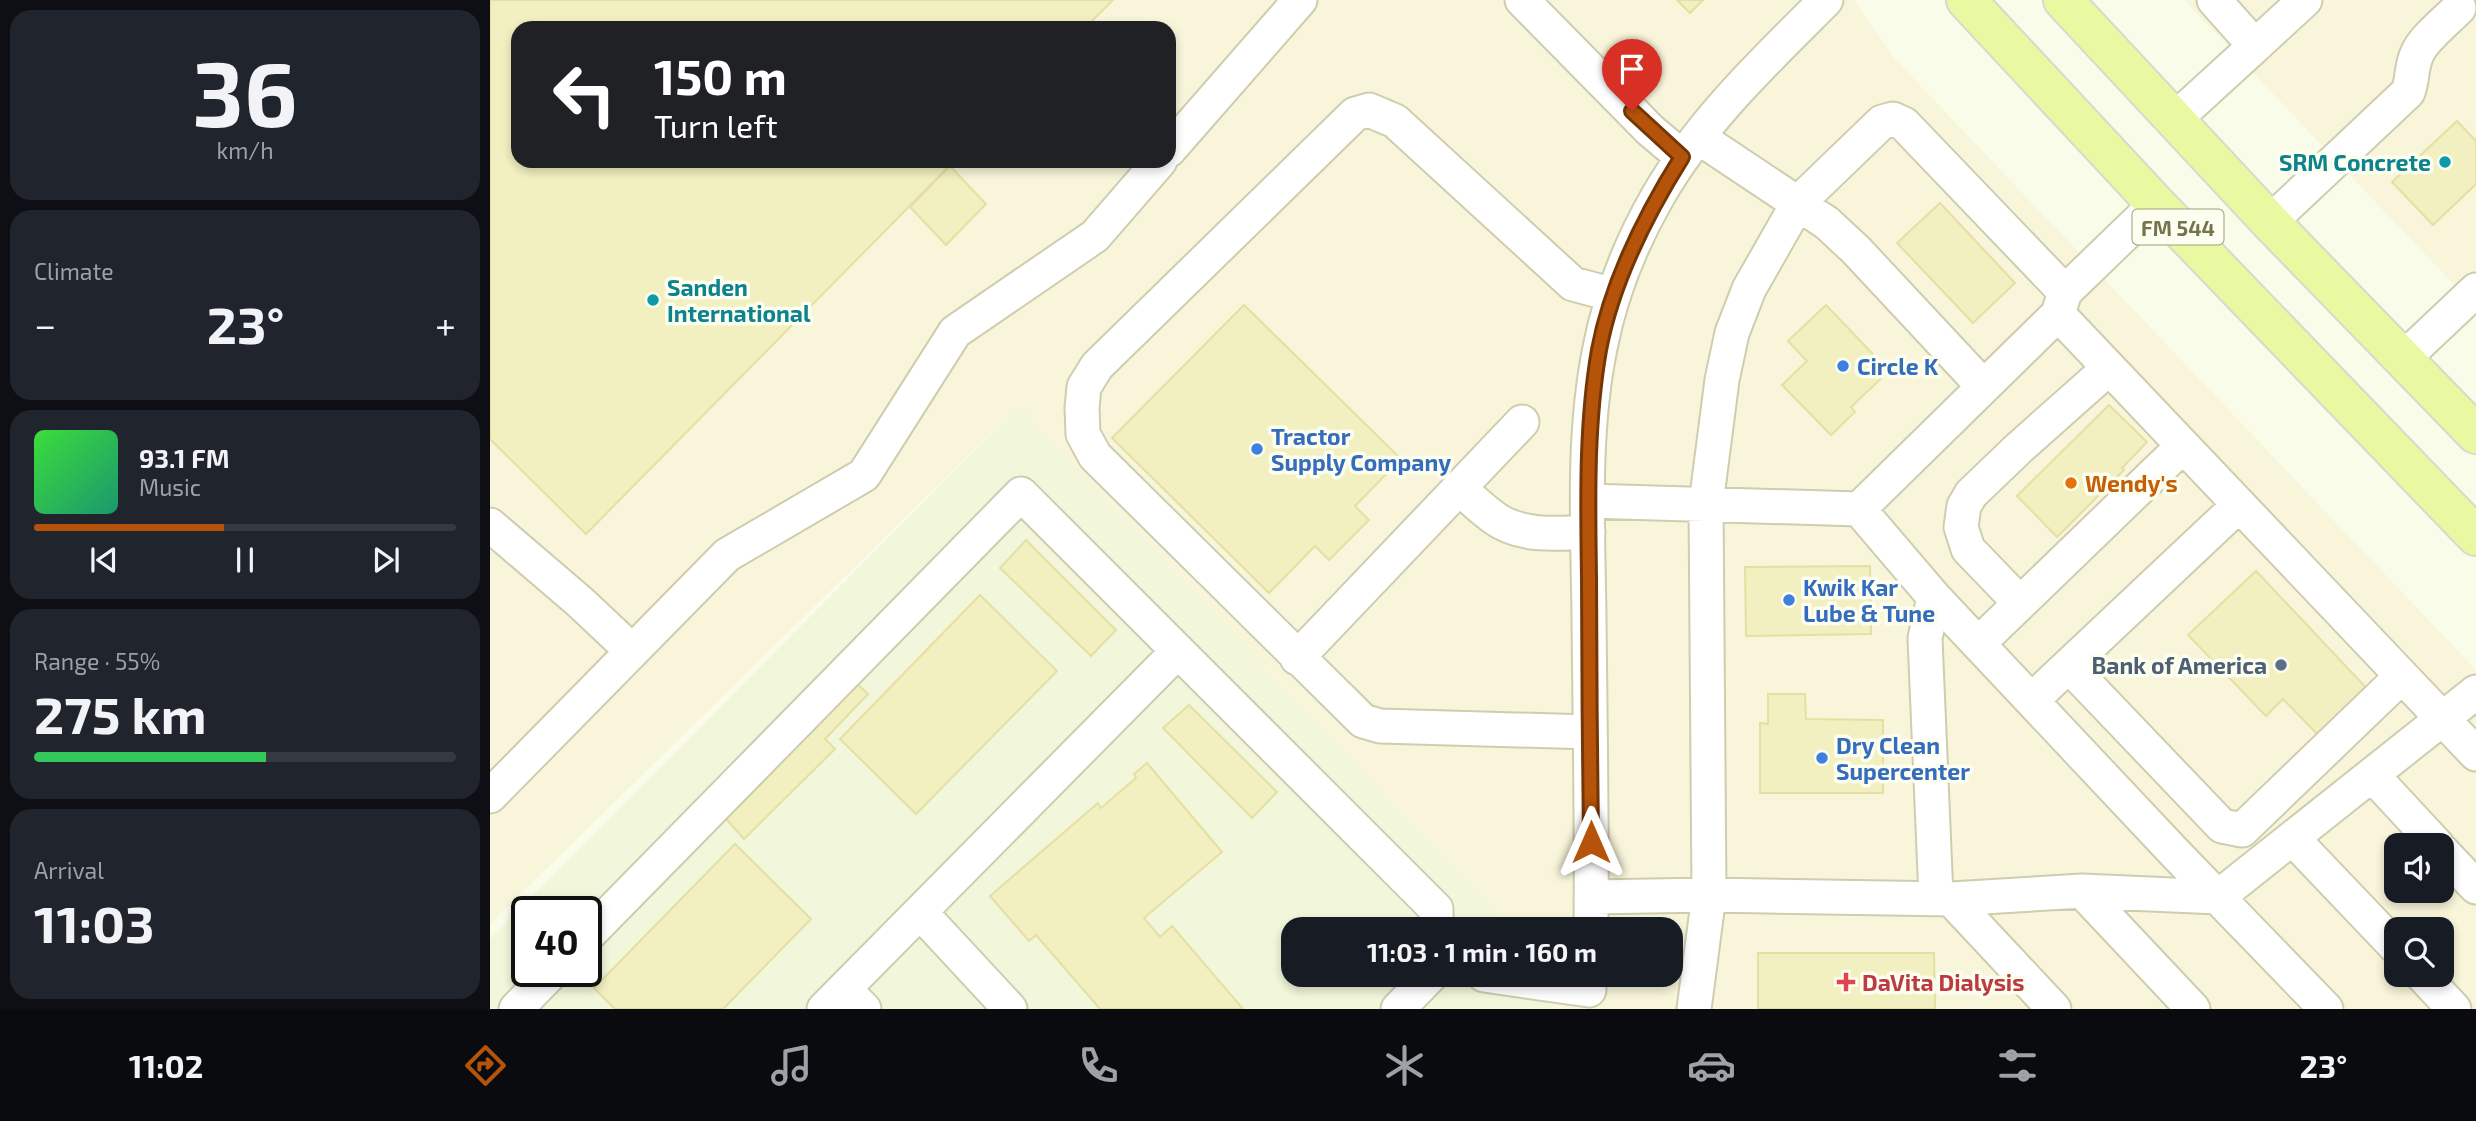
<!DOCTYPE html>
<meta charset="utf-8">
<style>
:root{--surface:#171b24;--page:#20242c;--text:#f1f3f6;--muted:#9ea1a6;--line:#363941;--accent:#b45309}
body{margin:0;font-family:"Exo 2",sans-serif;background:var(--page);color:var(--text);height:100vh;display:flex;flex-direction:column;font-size:26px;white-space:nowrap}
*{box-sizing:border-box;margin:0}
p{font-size:23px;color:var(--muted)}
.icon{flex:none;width:38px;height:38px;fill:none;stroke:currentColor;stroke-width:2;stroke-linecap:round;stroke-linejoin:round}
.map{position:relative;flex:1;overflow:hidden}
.details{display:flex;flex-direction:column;gap:10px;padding:10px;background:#0d0f14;width:490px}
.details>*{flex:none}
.top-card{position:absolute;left:21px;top:21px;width:665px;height:147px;border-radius:21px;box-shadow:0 4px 10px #0003;background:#202124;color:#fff;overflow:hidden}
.controls{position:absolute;left:1894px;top:833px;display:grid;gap:14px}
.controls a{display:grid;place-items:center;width:70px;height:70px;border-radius:14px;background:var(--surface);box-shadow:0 4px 10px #0003;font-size:35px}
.speed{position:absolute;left:21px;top:896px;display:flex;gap:14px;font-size:35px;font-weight:700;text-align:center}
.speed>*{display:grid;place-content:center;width:91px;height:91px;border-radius:50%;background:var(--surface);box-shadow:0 4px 10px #0003;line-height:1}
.speed .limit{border:4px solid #111;border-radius:10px;background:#fff;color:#111}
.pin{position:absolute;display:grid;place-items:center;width:60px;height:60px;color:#fff;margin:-72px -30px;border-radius:50% 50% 50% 0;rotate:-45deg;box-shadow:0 0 7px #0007}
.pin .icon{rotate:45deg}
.me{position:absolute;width:77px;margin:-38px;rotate:0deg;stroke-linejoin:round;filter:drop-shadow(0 0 5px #0008)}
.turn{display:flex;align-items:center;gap:24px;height:147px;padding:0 28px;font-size:32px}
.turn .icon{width:91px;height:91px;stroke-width:2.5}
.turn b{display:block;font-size:49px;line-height:60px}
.big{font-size:52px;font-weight:700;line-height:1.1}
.details .tile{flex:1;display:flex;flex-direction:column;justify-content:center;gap:10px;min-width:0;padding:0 24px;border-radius:21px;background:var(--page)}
.details .dial{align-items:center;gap:0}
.dial b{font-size:91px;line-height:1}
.song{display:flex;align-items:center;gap:21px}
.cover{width:84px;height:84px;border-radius:10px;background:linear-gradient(135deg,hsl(120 70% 55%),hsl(160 70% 35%))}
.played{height:7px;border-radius:4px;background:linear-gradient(90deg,var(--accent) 45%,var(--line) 45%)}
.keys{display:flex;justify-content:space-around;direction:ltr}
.heat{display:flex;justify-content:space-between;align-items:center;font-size:38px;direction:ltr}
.charge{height:10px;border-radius:5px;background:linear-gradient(90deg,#34c759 55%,var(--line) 0)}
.trip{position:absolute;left:791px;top:917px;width:402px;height:70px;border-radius:21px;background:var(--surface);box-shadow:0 4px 10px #0003;font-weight:700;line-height:70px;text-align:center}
.dock{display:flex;height:112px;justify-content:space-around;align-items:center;background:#090b0e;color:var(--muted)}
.dock .icon{width:49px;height:49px}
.dock .active{color:var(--accent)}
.dock b{font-size:32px;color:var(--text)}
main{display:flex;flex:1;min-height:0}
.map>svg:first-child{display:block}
.residential{fill:#f2f6da;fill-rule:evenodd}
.commercial{fill:#f9f5da;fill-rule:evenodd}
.building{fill:#f2f0c0;stroke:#e4e0a1;stroke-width:2}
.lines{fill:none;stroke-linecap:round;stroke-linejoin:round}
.minor-casing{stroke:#cecdae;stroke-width:37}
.major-casing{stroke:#d9d8cd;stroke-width:42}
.minor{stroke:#fff;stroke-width:33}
.major{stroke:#e9f9a2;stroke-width:38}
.route-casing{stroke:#753606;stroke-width:18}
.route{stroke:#b45309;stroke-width:12}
.culture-dot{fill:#0f9aa8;stroke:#fcffef;stroke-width:2.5}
.shop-dot{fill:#3f7fe0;stroke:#fcffef;stroke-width:2.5}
.food-dot{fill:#e8710a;stroke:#fcffef;stroke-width:2.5}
.service-dot{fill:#5c6f8a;stroke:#fcffef;stroke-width:2.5}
.health-dot{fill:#e0444e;stroke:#fcffef;stroke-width:2.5}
.labels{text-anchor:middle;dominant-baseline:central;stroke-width:7;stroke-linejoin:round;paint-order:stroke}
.shield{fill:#fcffef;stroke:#9f9d7d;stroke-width:2}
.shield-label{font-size:21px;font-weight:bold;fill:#77734c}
.culture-label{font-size:23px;font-weight:bold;fill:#0d838f;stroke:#fcffef;text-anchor:end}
.shop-label{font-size:23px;font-weight:bold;fill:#366cbe;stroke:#fcffef;text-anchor:start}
.food-label{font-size:23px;font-weight:bold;fill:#c56008;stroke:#fcffef;text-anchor:start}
.service-label{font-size:23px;font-weight:bold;fill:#4e5e75;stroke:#fcffef;text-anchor:end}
.health-label{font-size:23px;font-weight:bold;fill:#be3a42;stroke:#fcffef;text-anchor:start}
</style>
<main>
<section class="details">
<div class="tile dial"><b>36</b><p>km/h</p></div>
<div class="tile"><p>Climate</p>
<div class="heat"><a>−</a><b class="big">23°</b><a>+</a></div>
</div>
<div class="tile">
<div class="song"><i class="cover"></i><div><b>93.1 FM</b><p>Music</p></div></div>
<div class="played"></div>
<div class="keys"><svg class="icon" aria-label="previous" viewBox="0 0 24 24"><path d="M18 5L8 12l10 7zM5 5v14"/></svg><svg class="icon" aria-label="pause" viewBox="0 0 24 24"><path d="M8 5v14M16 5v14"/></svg><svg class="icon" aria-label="next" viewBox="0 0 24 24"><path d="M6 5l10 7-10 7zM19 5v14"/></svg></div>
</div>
<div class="tile"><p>Range · 55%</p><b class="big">275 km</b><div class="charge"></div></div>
<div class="tile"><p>Arrival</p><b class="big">11:03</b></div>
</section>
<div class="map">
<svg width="1986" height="1009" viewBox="0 0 1986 1009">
<rect width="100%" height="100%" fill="#f9fce9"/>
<!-- residential -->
<path class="residential" d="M530,405L1020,929H803V975H1062L1072,986L1062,1009H0V939ZM37,912H96V971H37Z"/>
<!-- commercial -->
<path class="commercial" d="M0,0H1364L1404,58L1986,670V1009H1062L1072,986L1062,975H1181V929H1020L530,405L0,924ZM28,28H679V161H28ZM1906,845H1951V891H1906ZM1906,929H1951V975H1906Z
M1694,0H1986V308Z"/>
<!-- building -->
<path class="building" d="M0,0H623L595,28H28V161H464L96,534L0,439Z
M1187,0H1213L1200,13Z
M1967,121L1986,141V184L1943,225L1902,182Z
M460,166L496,204L456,245L420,207Z
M1450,203L1525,283L1483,323L1407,243Z
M754,305L911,459L865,506L879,520L839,560L825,546L779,593L622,438Z
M1336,305L1399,371L1361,407L1365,412L1341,435L1292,385L1317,361L1298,341Z
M1619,405L1657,442L1632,468L1634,470L1567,537L1527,496Z
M536,540L626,630L601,656L510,568Z
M1380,566L1381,634L1256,636L1255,567Z
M1766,571L1883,695L1834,741L1793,699L1776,716L1698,635Z
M490,595L567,671L426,814L350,739Z
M362,679L378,694L335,739L345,749L254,839L229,811Z
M1278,694H1315L1316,719L1393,720V793H1270V723L1278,724Z
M699,705L787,792L762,818L673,728Z
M657,763L732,852L654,918L670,937L682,926L753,1009H610L546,935L539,941L500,896L608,803L611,808L646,778L644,774Z
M245,844L321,919L233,1009H125L104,988Z
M1268,953H1444L1445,1009H1268Z"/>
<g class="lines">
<defs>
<path id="minor" d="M1032,0L1160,130L1192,157
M1724,0L1765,46L1815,0
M1684,120L1765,46
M1208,137L1337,223L1366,250L1493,386
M679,150L810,0
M1780,222L1918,92C1923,79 1921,67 1927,54C1933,39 1957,20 1969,8
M1568,314L1986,754
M1913,359L1986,290
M970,488C980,498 991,508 1003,517C1029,537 1067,534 1098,532
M1098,501L1369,509L1568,314L1575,292L1666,204
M1369,509L1444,597L1684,852L1836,1009
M0,525L90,602L142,651
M1444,597L1435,638L1446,897
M1530,603L1478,549L1471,527L1474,506L1481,494L1529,448L1619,368
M1489,643L1693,446
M807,658L1032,422
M1579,666L1732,826L1752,830L1912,676
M1542,700L1749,505
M1100,732L890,726L873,721L605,456L593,434L592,408L594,387L607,366L865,114L879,110L905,121L1083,284L1124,295
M1882,775L1947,845
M0,796L237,555L374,475L465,332L605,236L670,161
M1802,838L1906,947
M1951,850L1986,887
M1592,891L1703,1009
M1101,897L1219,895L1461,899L1592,891L1728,897L1986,692
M1461,899L1564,1009
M430,912L520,1009
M1101,929C1102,825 1100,721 1099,617C1098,529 1092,436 1110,348C1120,296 1141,243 1168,196C1211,121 1275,61 1336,0
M96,937L531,494L946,909V929
M994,975L1099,990
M1932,975L1964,1009
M354,989L374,1009
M26,1009L63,971
M334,1009L688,651
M908,1009L941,975
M1204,1009L1219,895L1216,504L1232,380L1242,333L1259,289L1308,203L1392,122L1403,119L1414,124L1575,292"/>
<path id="major" d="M1476,0L1666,204L1986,536
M1573,0L1780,222L1986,434"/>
</defs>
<!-- minor casing -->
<use href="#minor" class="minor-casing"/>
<!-- major casing -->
<use href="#major" class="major-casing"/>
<!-- minor -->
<use href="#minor" class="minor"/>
<!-- major -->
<use href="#major" class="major"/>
</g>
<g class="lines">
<defs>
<path id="route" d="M1101,842C1100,754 1099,665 1099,577C1098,502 1096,425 1109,350C1122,281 1155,216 1192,157L1142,111"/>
</defs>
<!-- route casing -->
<use href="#route" class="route-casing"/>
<!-- route -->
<use href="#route" class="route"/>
</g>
<!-- markers -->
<g class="culture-dot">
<circle cx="1955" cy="162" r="7"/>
<circle cx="163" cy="300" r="7"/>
</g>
<g class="shop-dot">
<circle cx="1353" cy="366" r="7"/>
<circle cx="767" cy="449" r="7"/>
<circle cx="1299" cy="600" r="7"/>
<circle cx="1332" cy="758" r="7"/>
</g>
<circle class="food-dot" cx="1581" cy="483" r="7"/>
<circle class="service-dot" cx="1791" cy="665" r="7"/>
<path class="health-dot" d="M1352.5 971.5h7v7h7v7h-7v7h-7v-7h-7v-7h7z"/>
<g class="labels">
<!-- shield labels -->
<rect class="shield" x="1642.5" y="209.5" width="91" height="35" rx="5"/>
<g class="shield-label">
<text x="1688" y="227">FM 544</text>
</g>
<!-- culture labels -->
<g class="culture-label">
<text x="1941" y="162">SRM Concrete</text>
<text x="177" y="287" text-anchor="start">Sanden<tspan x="177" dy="26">International</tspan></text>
</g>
<!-- shop labels -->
<g class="shop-label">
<text x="1367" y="366">Circle K</text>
<text x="781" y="436">Tractor<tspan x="781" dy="26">Supply Company</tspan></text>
<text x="1313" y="587">Kwik Kar<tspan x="1313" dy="26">Lube &amp; Tune</tspan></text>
<text x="1346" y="745">Dry Clean<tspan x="1346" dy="26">Supercenter</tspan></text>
</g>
<!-- food labels -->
<g class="food-label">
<text x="1595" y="483">Wendy's</text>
</g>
<!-- service labels -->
<g class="service-label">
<text x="1777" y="665">Bank of America</text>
</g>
<!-- health labels -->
<g class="health-label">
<text x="1372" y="982">DaVita Dialysis</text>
</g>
</g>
</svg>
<div class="controls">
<a><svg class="icon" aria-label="sound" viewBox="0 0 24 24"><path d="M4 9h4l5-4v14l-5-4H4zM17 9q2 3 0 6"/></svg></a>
<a><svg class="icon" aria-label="search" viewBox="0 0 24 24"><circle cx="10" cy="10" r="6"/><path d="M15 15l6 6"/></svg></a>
</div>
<div class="speed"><div class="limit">40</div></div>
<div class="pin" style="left:1142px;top:111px;background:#d93025"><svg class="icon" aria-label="arrive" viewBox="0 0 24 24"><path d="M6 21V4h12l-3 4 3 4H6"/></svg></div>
<svg class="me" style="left:1101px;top:842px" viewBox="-20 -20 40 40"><path d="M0-17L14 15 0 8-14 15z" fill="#b45309" stroke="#fff" stroke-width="4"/></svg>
<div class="trip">11:03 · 1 min · 160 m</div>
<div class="top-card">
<div class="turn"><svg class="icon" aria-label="left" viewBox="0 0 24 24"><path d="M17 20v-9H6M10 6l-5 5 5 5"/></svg><div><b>150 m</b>Turn left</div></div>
</div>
</div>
</main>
<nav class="dock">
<b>11:02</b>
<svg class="icon active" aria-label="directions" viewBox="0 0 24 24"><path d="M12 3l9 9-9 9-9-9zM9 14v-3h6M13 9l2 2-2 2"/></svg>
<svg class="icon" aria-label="music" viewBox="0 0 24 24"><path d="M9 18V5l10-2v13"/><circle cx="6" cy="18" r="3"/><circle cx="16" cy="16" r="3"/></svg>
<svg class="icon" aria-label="phone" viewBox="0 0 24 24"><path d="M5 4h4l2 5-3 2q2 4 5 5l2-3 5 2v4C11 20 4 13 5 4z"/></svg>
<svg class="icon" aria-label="climate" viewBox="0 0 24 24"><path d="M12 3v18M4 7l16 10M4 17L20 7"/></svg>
<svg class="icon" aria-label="car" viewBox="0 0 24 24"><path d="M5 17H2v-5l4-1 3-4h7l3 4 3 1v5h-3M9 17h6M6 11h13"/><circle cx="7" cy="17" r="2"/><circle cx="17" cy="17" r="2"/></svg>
<svg class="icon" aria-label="filters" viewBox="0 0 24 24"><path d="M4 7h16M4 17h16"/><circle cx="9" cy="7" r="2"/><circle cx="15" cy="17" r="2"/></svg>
<b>23°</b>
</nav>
